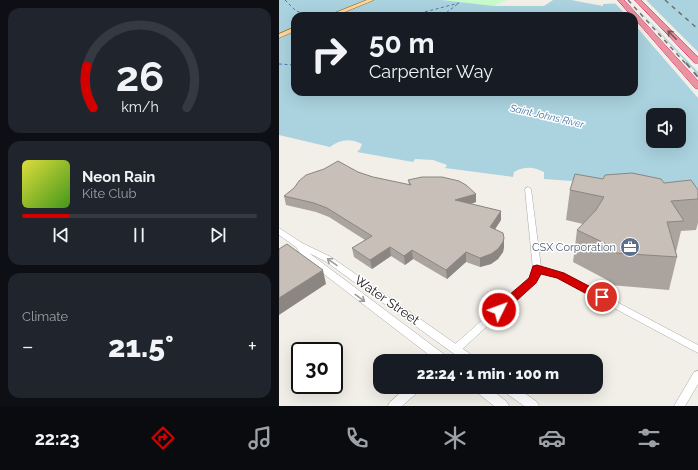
<!DOCTYPE html>
<meta charset="utf-8">
<style>
:root{--surface:#171b24;--page:#20242c;--text:#f1f3f6;--muted:#9ea1a6;--line:#363941;--accent:#d40000}
body{margin:0;font-family:Raleway,sans-serif;background:var(--page);color:var(--text);height:100vh;display:flex;flex-direction:column;font-size:15px;white-space:nowrap}
*{box-sizing:border-box;margin:0}
p{font-size:13px;color:var(--muted)}
.icon{flex:none;width:22px;height:22px;fill:none;stroke:currentColor;stroke-width:2;stroke-linecap:round;stroke-linejoin:round}
.map{position:relative;flex:1;overflow:hidden}
.details{display:flex;flex-direction:column;gap:8px;padding:8px;background:#0d0f14;width:279px}
.details>*{flex:none}
.guide{position:absolute;left:12px;top:12px;width:347px;height:84px;border-radius:12px;box-shadow:0 4px 16px #0002;background:#171b24;color:var(--text);overflow:hidden}
.tools{position:absolute;left:367px;top:108px;display:grid;gap:8px}
.tools a{display:grid;place-items:center;width:40px;height:40px;border-radius:8px;background:var(--surface);box-shadow:0 4px 16px #0002;font-size:20px}
.speed{position:absolute;left:12px;top:342px;display:flex;gap:8px;font-size:20px;font-weight:700;text-align:center}
.speed>*{display:grid;place-content:center;width:52px;height:52px;border-radius:50%;background:var(--surface);box-shadow:0 4px 16px #0002;line-height:1}
.speed .limit{border:2px solid #111;border-radius:6px;background:#fff;color:#111}
.pin{position:absolute;display:grid;place-items:center;width:34px;height:34px;color:#fff;margin:-17px;border:2px solid #fff;border-radius:50%;box-shadow:0 1px 4px #0007}
.me{position:absolute;width:44px;margin:-22px;rotate:48deg;stroke-linejoin:round;filter:drop-shadow(0 0 3px #0008)}
.turn{display:flex;align-items:center;gap:14px;height:84px;padding:0 12px;font-size:18px}
.turn .icon{width:52px;height:52px;stroke-width:2.5}
.turn b{display:block;font-size:28px;line-height:34px}
.big{font-size:30px;font-weight:800;line-height:1.1}
.details .tile{flex:1;display:flex;flex-direction:column;justify-content:center;gap:6px;min-width:0;padding:0 14px;border-radius:12px;background:var(--page)}
.details .dial{align-items:center;gap:0}
.dial svg{height:104px;overflow:visible;fill:none;stroke:var(--line);stroke-width:7;stroke-linecap:round;text-anchor:middle}
.dial text{fill:var(--text);stroke:none}
.song{display:flex;align-items:center;gap:12px}
.cover{width:48px;height:48px;border-radius:6px;background:linear-gradient(135deg,hsl(60 70% 55%),hsl(100 70% 35%))}
.played{height:4px;border-radius:2px;background:linear-gradient(90deg,var(--accent) 20%,var(--line) 20%)}
.keys{display:flex;justify-content:space-around;direction:ltr}
.heat{display:flex;justify-content:space-between;align-items:center;font-size:22px;direction:ltr}
.trip{position:absolute;left:94px;top:354px;width:230px;height:40px;border-radius:12px;background:var(--surface);box-shadow:0 4px 16px #0002;font-weight:800;line-height:40px;text-align:center}
.dock{display:flex;height:64px;justify-content:space-around;align-items:center;background:#090b0e;color:var(--muted)}
.dock .icon{width:28px;height:28px}
.dock .active{color:var(--accent)}
.dock b{font-size:18px;color:var(--text)}
main{display:flex;flex:1;min-height:0}
.map>svg:first-child{display:block}
.park{fill:#c8facc}
.water{fill:#aad3df;fill-rule:evenodd}
.pier{fill:#f2efe9}
.lines{fill:none;stroke-linecap:round;stroke-linejoin:round}
.ferry{stroke:#4a7aab;stroke-width:1;stroke-dasharray:3 2.5;stroke-linecap:butt}
.minor-casing{stroke:#a9a9a9;stroke-width:1}
.tertiary-casing{stroke:#a9a9a9;stroke-width:1}
.primary-casing{stroke:#a06b00;stroke-width:1}
.motorway-casing{stroke:#dc2a67;stroke-width:1}
.minor{fill:#fff;fill-rule:evenodd}
.tertiary{fill:#fff;fill-rule:evenodd}
.primary{fill:#fcd6a4;fill-rule:evenodd}
.motorway{fill:#e892a2;fill-rule:evenodd}
.rail-far1{stroke:#707070;stroke-width:1.5;stroke-dasharray:4.5 4.5;stroke-linecap:butt}
.rail{stroke:#707070;stroke-width:2;stroke-dasharray:6 6;stroke-linecap:butt}
.wall{fill:#aba49e}
.shaded-wall{fill:#8b8681}
.building{fill:#c7bfb8;stroke:#8b8681}
.oneway{stroke:#7b545c}
.oneway2{stroke:#9c9c9c}
.route{fill:#d40000;stroke:#8a0000}
.labels{text-anchor:middle;dominant-baseline:central;stroke-width:3;stroke-linejoin:round;paint-order:stroke}
.far-water-label{font-size:10px;font-style:italic;fill:#4a7aab;stroke:#fff}
.service-label{font-size:11px;fill:#4e5e75;stroke:#fff;text-anchor:end}
.near-street-label{font-size:13px;fill:#222;stroke:#fff}
</style>
<main>
<section class="details">
<div class="tile dial"><svg viewBox="0 0 100 80">
<path d="M14 69A42 42 0 1 1 86 69"/>
<path d="M14 69A42 42 0 0 1 9 37" stroke="#d40000"/>
<text x="50" y="56" font-size="32" font-weight="700">26</text>
<text x="50" y="72" font-size="11">km/h</text>
</svg></div>
<div class="tile">
<div class="song"><i class="cover"></i><div><b>Neon Rain</b><p>Kite Club</p></div></div>
<div class="played"></div>
<div class="keys"><svg class="icon" aria-label="previous" viewBox="0 0 24 24"><path d="M18 5L8 12l10 7zM5 5v14"/></svg><svg class="icon" aria-label="pause" viewBox="0 0 24 24"><path d="M8 5v14M16 5v14"/></svg><svg class="icon" aria-label="next" viewBox="0 0 24 24"><path d="M6 5l10 7-10 7zM19 5v14"/></svg></div>
</div>
<div class="tile"><p>Climate</p>
<div class="heat"><a>−</a><b class="big">21.5°</b><a>+</a></div>
</div>
</section>
<div class="map">
<svg width="419" height="406" viewBox="0 0 419 406">
<rect width="100%" height="100%" fill="#f2efe9"/>
<!-- park -->
<path class="park" d="M163,0H228L215,6Z"/>
<!-- water -->
<path class="water" d="M0,0H163L215,6H265L274,0H292L324,6V4L368,2V0H419V190L265,179V172C254,167 246,166 235,172L234,177L166,168L168,165L154,160L136,159L134,162L78,152L81,149L83,144C72,138 61,139 51,147L0,135ZM16,16H355V92H16ZM374,115H400V141H374Z"/>
<!-- pier -->
<path class="pier" d="M367,0L419,52V72L355,5L419,75V98L355,24V16H348L335,2Z"/>
<g class="lines">
<!-- ferry -->
<path class="ferry" d="M6,0L17,11L32,16
M130,16L180,3
M163,16L180,3
M0,64L16,65"/>
<defs>
<path id="minor" d="M249,187L252,189L262,267L285,274L419,345V353L279,278L261,273L260,277L252,286L180,352L177,353L174,352L172,349L174,346L246,282L253,274L254,269L246,189Z
M419,371V384L406,406H395L415,372Z"/>
<path id="tertiary" d="M0,228L23,243L52,257L197,358L199,361H185L46,261L30,253L170,358L172,361H158L24,258L17,247L0,235Z
M128,387H142L140,391L123,406H109L111,402Z
M194,387H209L228,402L230,406H215L196,391Z
M222,387H237L258,402L260,406H245L224,391Z"/>
<path id="primary" d="M88,0H95L56,16H48Z
M16,27V31L0,38V34Z"/>
<path id="motorway" d="M339,0H345L419,81V89L416,88L355,18V16H353Z
M356,0H362L419,57V63H416Z"/>
</defs>
<!-- minor casing -->
<use href="#minor" class="minor-casing"/>
<!-- tertiary casing -->
<use href="#tertiary" class="tertiary-casing"/>
<!-- primary casing -->
<use href="#primary" class="primary-casing"/>
<!-- motorway casing -->
<use href="#motorway" class="motorway-casing"/>
<!-- minor -->
<use href="#minor" class="minor"/>
<!-- tertiary -->
<use href="#tertiary" class="tertiary"/>
<!-- primary -->
<use href="#primary" class="primary"/>
<!-- motorway -->
<use href="#motorway" class="motorway"/>
<!-- rail-far1 -->
<path class="rail-far1" d="M349,0L407,64
M386,0L419,29"/>
<!-- rail -->
<path class="rail" d="M407,63L419,77"/>
</g>
<!-- wall -->
<path class="wall" d="M79,172L94,177L130,185L129,180L197,194V202L192,204L222,211V220L216,229L225,247L224,252L219,259L212,264L201,267L187,262L168,279L134,259L126,265L112,256L93,269L75,257L73,248L86,240L50,217L37,212L7,205L5,196Z
M324,179L385,183L419,190V223L417,230L402,231L397,252L398,257L390,290L331,285L330,281L294,262L298,230L304,224L287,220L291,190Z"/>
<!-- shaded-wall -->
<path class="shaded-wall" d="M197,194V202L176,209V200Z
M222,211V220L211,237V227Z
M225,238V247L224,252L219,259L212,264L201,267V258Z
M111,247L112,256L93,269L91,260Z
M133,250L134,259L126,265L125,256Z
M187,252V262L168,279L167,270Z
M44,270L47,284L0,315V298Z"/>
<!-- building -->
<path class="building" d="M59,161L79,172L94,177L132,185L129,180L143,177H163L180,181L187,185L197,194L176,200L222,211L211,227L224,233L225,238L224,242L219,249L212,254L201,258L187,252L167,270L133,250L125,256L111,247L91,260L73,248L93,236L48,208L35,203L5,196L15,188L20,181L27,175L45,169Z
M353,173L382,179L385,183L412,180L419,190V199L392,201L405,221L388,222L398,257L337,253L336,248L298,230L317,210L325,197L291,190L296,174L324,179L326,175Z
M8,244L44,270L0,298V249Z"/>
<!-- one-way arrows -->
<defs><path id="oneway-shaft" d="M-6 0H5M1.5-3L5.5 0L1.5 3" fill="none" stroke-width="1.6" stroke-linecap="round" stroke-linejoin="round"/></defs>
<use class="oneway" href="#oneway-shaft" transform="translate(393 35) rotate(-135)"/>
<g class="oneway2">
<use href="#oneway-shaft" transform="translate(53 262) rotate(-145)"/>
<use href="#oneway-shaft" transform="translate(81 298) rotate(36)"/>
</g>
<!-- route -->
<path class="route" d="M258,265L285,273L327,295L328,297L327,300H319L278,278L262,274L257,283L224,313L220,315L216,313L214,310L216,307L250,278L254,266Z"/>
<!-- icons -->
<defs>
<symbol id="office-disc" viewBox="-11 -11 22 22"><circle r="9.5" fill="#5c6f8a" stroke="#fff"/><path d="M-6-3h4V-5.5h4V-3h4V5H-6ZM-1-4.5V-3h2v-1.5ZM-6 0V1H6V0Z" fill="#fff"/></symbol>
</defs>
<g fill-rule="evenodd">
<use href="#office-disc" x="340" y="236" width="22" height="22"/>
</g>
<g class="labels">
<!-- far-water labels -->
<g class="far-water-label">
<text transform="translate(268 116) rotate(13)">Saint Johns River</text>
</g>
<!-- service labels -->
<g class="service-label">
<text x="337" y="247">CSX Corporation</text>
</g>
<!-- near-street labels -->
<g class="near-street-label">
<text transform="translate(108 300) rotate(35)">Water Street</text>
</g>
</g>
</svg>
<div class="tools">
<a><svg class="icon" aria-label="sound" viewBox="0 0 24 24"><path d="M4 9h4l5-4v14l-5-4H4zM17 9q2 3 0 6"/></svg></a>
</div>
<div class="speed"><div class="limit">30</div></div>
<div class="pin" style="left:323px;top:297px;background:#d93025"><svg class="icon" aria-label="arrive" viewBox="0 0 24 24"><path d="M6 21V4h12l-3 4 3 4H6"/></svg></div>
<svg class="me" style="left:220px;top:310px" viewBox="-20 -20 40 40"><circle r="17" fill="#d40000" stroke="#fff" stroke-width="3"/><path d="M0-11L8 9 0 5-8 9z" fill="#fff"/></svg>
<div class="trip">22:24 · 1 min · 100 m</div>
<div class="guide">
<div class="turn"><svg class="icon" aria-label="right" viewBox="0 0 24 24"><path d="M7 20v-9h11M14 6l5 5-5 5"/></svg><div><b>50 m</b>Carpenter Way</div></div>
</div>
</div>
</main>
<nav class="dock">
<b>22:23</b>
<svg class="icon active" aria-label="directions" viewBox="0 0 24 24"><path d="M12 3l9 9-9 9-9-9zM9 14v-3h6M13 9l2 2-2 2"/></svg>
<svg class="icon" aria-label="music" viewBox="0 0 24 24"><path d="M9 18V5l10-2v13"/><circle cx="6" cy="18" r="3"/><circle cx="16" cy="16" r="3"/></svg>
<svg class="icon" aria-label="phone" viewBox="0 0 24 24"><path d="M5 4h4l2 5-3 2q2 4 5 5l2-3 5 2v4C11 20 4 13 5 4z"/></svg>
<svg class="icon" aria-label="climate" viewBox="0 0 24 24"><path d="M12 3v18M4 7l16 10M4 17L20 7"/></svg>
<svg class="icon" aria-label="car" viewBox="0 0 24 24"><path d="M5 17H2v-5l4-1 3-4h7l3 4 3 1v5h-3M9 17h6M6 11h13"/><circle cx="7" cy="17" r="2"/><circle cx="17" cy="17" r="2"/></svg>
<svg class="icon" aria-label="filters" viewBox="0 0 24 24"><path d="M4 7h16M4 17h16"/><circle cx="9" cy="7" r="2"/><circle cx="15" cy="17" r="2"/></svg>
</nav>
